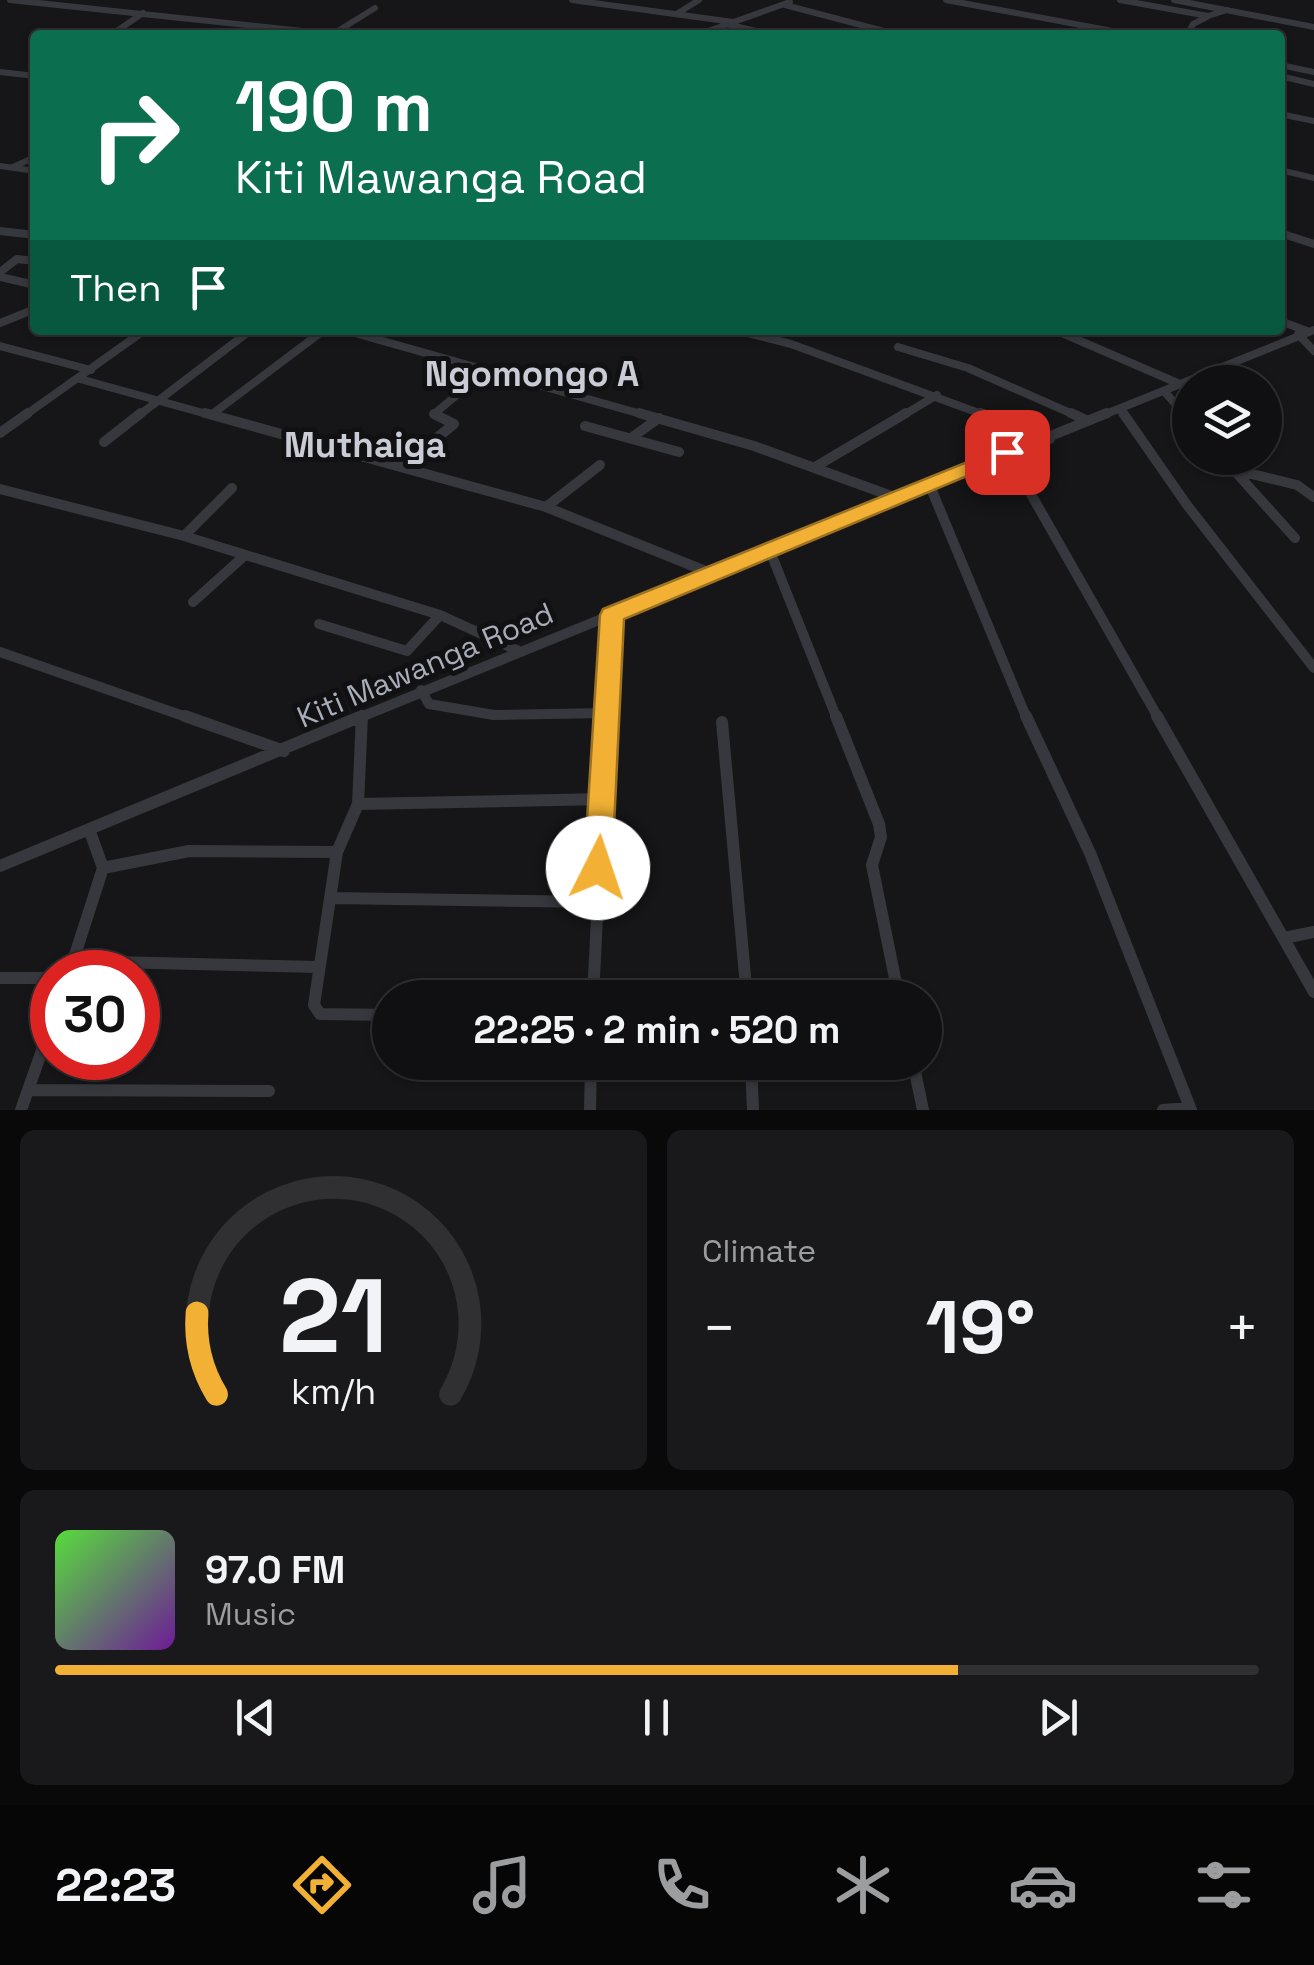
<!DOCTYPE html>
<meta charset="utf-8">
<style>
:root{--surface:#101012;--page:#19191b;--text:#f1f3f6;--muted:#9c9d9f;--line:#303032;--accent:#f2b134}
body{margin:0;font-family:"Space Grotesk",sans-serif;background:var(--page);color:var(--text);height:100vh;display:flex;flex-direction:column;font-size:38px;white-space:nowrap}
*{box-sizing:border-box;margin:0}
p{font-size:32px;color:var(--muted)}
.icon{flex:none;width:55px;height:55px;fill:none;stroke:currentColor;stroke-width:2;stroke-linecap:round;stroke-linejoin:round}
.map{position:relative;height:1110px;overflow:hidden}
.details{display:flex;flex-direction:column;gap:20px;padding:20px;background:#09090a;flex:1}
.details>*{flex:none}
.banner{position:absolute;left:30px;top:30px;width:1255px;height:305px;border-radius:10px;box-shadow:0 2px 8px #0004,0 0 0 2px var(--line);background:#0b6e4f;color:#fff;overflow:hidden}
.fabs{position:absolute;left:1172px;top:365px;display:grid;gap:20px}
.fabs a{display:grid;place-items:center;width:110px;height:110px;border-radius:50%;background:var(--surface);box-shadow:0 2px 8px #0004,0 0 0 2px var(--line);font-size:50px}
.speed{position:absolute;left:30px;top:950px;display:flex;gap:20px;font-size:50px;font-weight:700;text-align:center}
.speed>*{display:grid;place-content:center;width:130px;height:130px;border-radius:50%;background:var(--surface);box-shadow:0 2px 8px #0004,0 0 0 2px var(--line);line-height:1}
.speed .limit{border:15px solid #d22;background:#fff;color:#111}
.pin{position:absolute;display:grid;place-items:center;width:85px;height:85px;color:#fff;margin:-42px;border-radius:20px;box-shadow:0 5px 15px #0006}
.me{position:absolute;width:110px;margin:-55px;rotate:4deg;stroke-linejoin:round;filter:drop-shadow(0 0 8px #0008)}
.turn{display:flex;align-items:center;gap:35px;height:210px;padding:0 40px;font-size:45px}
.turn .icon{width:130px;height:130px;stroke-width:2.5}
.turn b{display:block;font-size:70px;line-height:85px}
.then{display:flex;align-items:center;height:95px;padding:0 40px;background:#0003;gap:20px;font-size:38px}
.big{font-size:75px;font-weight:800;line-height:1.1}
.details .widget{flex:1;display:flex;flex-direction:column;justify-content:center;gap:15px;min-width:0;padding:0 35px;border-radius:15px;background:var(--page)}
.details .dial{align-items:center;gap:0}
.dial svg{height:260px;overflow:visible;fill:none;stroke:var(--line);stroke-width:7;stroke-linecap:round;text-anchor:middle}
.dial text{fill:var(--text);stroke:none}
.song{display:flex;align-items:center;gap:30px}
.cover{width:120px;height:120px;border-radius:15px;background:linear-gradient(135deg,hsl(110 70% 55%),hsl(280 70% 35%))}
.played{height:10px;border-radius:5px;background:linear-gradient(90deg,var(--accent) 75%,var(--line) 75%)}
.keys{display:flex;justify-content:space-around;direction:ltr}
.heat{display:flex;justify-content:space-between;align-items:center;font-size:55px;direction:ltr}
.details .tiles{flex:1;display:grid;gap:20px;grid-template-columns:1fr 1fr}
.widget:last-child{grid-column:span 2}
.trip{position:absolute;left:372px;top:980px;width:570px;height:100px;border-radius:50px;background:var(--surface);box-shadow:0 2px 8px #0004,0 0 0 2px var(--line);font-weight:800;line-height:100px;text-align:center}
.dock{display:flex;height:160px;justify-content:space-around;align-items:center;background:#060607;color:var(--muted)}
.dock .icon{width:70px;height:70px}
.dock .on{color:var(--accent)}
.dock b{font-size:45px;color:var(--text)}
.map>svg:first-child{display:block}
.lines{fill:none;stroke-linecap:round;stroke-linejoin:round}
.minor-far3{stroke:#37383d;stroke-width:6}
.minor-far2{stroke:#37383d;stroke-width:8}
.minor-far1{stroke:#37383d;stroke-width:10}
.minor{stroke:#37383d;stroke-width:12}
.route{fill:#f2b134;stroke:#9d7322;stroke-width:2.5}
.labels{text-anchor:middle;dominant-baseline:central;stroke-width:10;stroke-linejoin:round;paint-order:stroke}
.street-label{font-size:30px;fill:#a8adb8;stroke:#111113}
.quarter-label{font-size:35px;font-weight:bold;fill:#c9ccd4;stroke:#111113}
</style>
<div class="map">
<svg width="1314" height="1110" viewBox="0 0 1314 1110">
<rect width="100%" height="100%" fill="#161618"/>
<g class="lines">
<!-- minor-far3 -->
<path class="minor-far3" d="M10,0L340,35
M572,0L733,22
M946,0L1134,35
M1120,0L1208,16L1227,10
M1174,0L1314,27
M785,5L899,35
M678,13L699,0
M726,24L774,35
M333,34L375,8
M111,35L143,13
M697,35L790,2
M1187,35L1193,24L1207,17
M1280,65L1314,72
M0,72L35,76
M1280,76L1314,84
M1280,114L1314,121
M0,166L35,171
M13,167L35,157
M1280,170L1314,178"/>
<!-- minor-far2 -->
<path class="minor-far2" d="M0,231L35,235
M1280,233L1314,244
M0,272L17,259L35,261
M0,277L35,285
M1280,321L1307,331
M0,323L35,309
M344,330L648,416
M736,330L791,344L987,416
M1055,330L1182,385
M1298,334L1314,351
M0,346L91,370
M898,347L968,368L1077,416
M80,379L214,416
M1164,391L1186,416
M1121,410L1125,416
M434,414L488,369
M434,414L438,416
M211,415L324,330
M24,416L145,330
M138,416L247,333
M902,416L937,395
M1101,416L1314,330"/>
<!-- minor-far1 -->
<path class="minor-far1" d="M205,413L546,507L713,574
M639,413L754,446L897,498
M980,413L1050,439
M1071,413L1088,421
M1123,413L1187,505L1314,668
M1184,413L1190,420
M585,426L679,452
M0,433L28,413
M631,438L659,418
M104,442L141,413
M1007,452L1159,719
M1223,458L1295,538
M401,467L454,424L434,414
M815,467L906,413
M1235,470L1297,485L1314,497
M930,486L1027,719
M0,489L184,536L440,615L521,652
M546,507L600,465
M184,536L232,488
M770,551L837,719
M193,602L243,557
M319,624L407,651L440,615
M0,652L192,719
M421,690L429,704L494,715L606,713
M356,719L1107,413
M362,719V715
M607,719L612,615"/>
<!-- minor -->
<path class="minor" d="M185,716L284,751
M362,716L358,804L603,799
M836,716L879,824L881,837L872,865L899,998
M1026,716L1090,853L1191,1110
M1157,716L1314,992
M722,722L747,998
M358,804L337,852L314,1005L320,1014L390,1015
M89,829L103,868L73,961L318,967
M0,866L362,716
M103,868L189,851L337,852
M332,898L596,902
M1284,938L1314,932
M0,978H52
M593,998L607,716
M751,1062L753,1110
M913,1062L923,1110
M29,1090L269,1091
M21,1110L52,1022
M590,1110L591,1062
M1163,1110L1190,1108"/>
</g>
<!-- route -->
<path class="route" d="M1007,446L1015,447L1018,452L1015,456L624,619L612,868L608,876L598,880L588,876L584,868L600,615L603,609Z"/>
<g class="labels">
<!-- street labels -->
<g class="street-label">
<text transform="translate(425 665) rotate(-23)">Kiti Mawanga Road</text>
</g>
<!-- quarter labels -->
<g class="quarter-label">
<text x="532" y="374">Ngomongo A</text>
<text x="365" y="445">Muthaiga</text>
</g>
</g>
</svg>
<div class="fabs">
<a><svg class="icon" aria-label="layers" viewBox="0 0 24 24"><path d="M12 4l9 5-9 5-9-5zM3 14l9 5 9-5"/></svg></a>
</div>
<div class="speed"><div class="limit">30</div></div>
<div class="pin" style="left:1007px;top:452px;background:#d93025"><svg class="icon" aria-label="arrive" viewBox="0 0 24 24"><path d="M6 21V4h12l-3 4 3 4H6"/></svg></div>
<svg class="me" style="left:598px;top:868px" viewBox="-20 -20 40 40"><circle r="19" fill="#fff"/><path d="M0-13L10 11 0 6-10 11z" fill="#f2b134"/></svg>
<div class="trip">22:25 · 2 min · 520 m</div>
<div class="banner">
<div class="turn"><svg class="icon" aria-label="right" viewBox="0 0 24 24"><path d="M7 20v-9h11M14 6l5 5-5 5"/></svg><div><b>190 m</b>Kiti Mawanga Road</div></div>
<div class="then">Then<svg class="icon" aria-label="arrive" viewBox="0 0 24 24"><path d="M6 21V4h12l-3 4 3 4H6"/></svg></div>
</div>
</div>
<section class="details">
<div class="tiles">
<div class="widget dial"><svg viewBox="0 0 100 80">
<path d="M14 69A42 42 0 1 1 86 69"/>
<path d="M14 69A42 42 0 0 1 8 44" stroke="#f2b134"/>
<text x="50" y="56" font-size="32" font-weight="700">21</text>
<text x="50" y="72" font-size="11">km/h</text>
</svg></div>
<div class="widget"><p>Climate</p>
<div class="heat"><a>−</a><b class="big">19°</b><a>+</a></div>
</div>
<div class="widget">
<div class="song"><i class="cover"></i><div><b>97.0 FM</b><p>Music</p></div></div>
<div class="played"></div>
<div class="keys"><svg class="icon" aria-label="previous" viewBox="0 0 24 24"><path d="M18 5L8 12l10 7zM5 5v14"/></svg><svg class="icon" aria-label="pause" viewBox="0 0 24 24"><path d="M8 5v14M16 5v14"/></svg><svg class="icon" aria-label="next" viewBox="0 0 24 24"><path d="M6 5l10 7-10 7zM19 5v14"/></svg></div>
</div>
</div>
</section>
<nav class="dock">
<b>22:23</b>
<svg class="icon on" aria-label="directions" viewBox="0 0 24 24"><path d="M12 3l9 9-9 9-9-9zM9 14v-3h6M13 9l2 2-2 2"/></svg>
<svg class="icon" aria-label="music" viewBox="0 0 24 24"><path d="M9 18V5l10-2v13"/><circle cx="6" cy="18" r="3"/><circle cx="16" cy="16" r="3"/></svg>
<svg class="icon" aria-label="phone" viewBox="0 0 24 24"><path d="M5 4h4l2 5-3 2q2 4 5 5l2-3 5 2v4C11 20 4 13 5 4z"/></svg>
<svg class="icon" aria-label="climate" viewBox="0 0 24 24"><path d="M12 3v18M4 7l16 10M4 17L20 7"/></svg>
<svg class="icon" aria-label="car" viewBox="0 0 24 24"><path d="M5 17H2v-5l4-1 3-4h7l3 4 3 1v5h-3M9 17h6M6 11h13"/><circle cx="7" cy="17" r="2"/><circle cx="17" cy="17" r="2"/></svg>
<svg class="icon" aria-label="filters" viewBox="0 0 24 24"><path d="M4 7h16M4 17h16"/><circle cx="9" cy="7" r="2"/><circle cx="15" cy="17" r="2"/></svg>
</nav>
